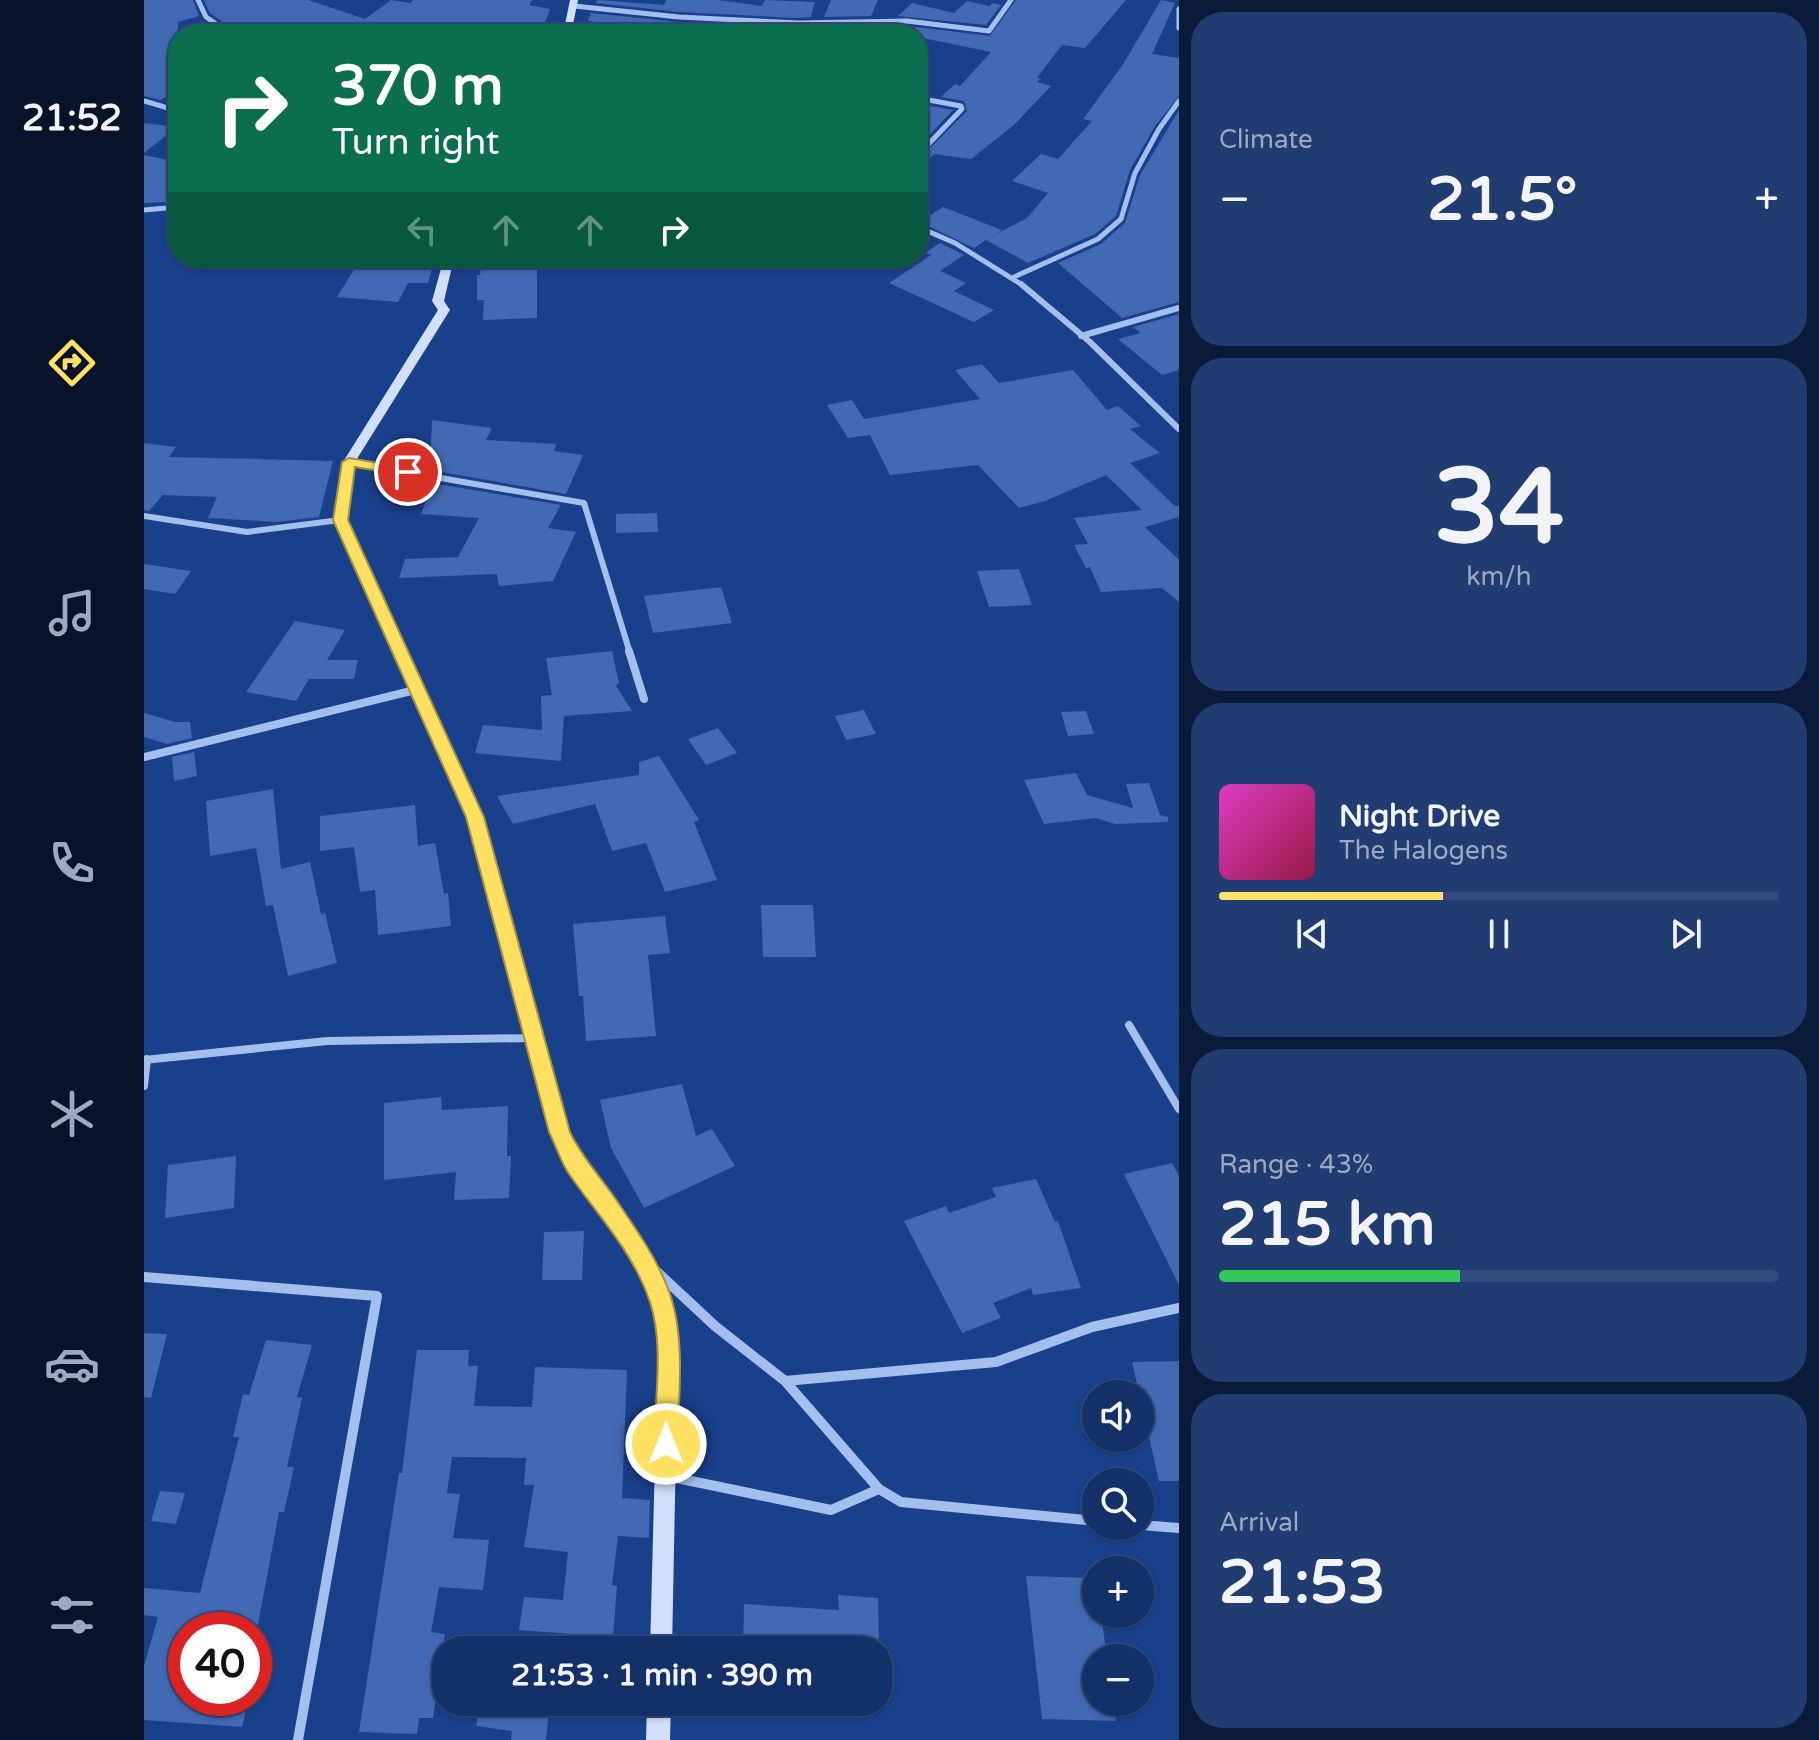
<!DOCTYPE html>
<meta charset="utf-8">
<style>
:root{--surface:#133068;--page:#203c71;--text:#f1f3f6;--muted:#9da9c0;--line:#324b7c;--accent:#ffe060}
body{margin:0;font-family:"Varela Round",sans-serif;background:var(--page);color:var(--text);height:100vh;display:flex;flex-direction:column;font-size:30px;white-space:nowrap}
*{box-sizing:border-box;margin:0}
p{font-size:26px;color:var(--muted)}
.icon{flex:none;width:44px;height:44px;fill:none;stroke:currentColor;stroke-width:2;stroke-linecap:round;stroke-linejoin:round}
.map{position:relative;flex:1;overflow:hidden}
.details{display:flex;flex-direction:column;gap:12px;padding:12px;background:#0a1a39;width:640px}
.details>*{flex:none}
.hud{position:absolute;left:24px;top:24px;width:760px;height:244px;border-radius:32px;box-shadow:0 2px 6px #0004,0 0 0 2px var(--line);background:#0b6e4f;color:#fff;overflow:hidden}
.buttons{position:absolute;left:938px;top:1380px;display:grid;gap:16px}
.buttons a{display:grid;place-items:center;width:72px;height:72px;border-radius:50%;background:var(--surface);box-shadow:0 2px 6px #0004,0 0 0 2px var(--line);font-size:40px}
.speed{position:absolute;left:24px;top:1612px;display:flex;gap:16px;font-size:40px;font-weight:700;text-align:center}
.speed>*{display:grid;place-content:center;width:104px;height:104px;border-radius:50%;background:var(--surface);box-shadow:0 2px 6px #0004,0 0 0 2px var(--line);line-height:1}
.speed .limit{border:12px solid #d22;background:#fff;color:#111}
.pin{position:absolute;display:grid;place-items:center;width:68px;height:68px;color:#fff;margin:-34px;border:4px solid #fff;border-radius:50%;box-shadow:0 2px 8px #0007}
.me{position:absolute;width:88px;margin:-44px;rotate:0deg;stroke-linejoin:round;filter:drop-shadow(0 0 6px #0008)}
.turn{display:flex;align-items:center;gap:28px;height:168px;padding:0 32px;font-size:36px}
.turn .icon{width:104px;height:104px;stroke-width:2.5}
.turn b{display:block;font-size:56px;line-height:68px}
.lanes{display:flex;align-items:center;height:76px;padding:0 32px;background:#0003;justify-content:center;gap:40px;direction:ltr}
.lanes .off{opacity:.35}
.big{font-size:60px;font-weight:800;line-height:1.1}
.details .tile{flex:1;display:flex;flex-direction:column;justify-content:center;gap:12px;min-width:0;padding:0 28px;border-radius:32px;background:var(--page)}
.details .dial{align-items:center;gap:0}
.dial b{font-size:104px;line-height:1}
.song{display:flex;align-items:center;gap:24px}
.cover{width:96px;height:96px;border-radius:12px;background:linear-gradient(135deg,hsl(310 70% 55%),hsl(340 70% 35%))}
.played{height:8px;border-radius:4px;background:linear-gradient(90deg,var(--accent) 40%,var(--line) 40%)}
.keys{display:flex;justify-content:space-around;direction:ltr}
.heat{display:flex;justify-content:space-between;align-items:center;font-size:44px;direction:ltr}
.charge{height:12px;border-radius:6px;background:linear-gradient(90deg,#34c759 43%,var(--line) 0)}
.trip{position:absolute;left:288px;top:1636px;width:460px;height:80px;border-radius:32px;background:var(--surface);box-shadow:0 2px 6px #0004,0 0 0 2px var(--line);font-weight:800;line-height:80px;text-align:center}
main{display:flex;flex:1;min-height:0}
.tab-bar{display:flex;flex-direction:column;width:144px;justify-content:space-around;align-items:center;background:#08132a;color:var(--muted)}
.tab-bar .icon{width:56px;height:56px}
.tab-bar .selected{color:var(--accent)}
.tab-bar b{font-size:36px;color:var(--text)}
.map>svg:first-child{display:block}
.building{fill:#4269b3}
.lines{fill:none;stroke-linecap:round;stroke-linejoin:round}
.street-far3{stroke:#a4beed;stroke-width:5}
.street-far2{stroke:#a4beed;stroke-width:6}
.street-far1{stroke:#a4beed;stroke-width:8}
.street{stroke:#a4beed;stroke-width:10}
.secondary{fill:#d1dffa;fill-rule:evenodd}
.route{fill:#ffe060;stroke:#a6923e;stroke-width:2}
</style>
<main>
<nav class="tab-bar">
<b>21:52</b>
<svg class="icon selected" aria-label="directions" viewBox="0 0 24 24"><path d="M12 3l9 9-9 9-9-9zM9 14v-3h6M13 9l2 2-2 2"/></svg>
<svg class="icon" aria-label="music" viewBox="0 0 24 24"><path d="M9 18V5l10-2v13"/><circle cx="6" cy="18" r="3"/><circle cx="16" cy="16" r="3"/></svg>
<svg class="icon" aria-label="phone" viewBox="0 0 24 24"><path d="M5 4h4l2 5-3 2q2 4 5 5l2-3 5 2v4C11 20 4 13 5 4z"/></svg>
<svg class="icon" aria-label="climate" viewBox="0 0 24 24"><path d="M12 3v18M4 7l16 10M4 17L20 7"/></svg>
<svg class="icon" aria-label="car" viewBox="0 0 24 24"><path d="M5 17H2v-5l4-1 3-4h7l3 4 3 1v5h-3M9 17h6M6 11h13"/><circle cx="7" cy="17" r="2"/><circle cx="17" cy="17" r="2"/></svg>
<svg class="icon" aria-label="filters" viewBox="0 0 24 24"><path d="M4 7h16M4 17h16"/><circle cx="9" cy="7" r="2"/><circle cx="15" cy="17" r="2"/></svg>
</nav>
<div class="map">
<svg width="1035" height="1740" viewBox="0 0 1035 1740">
<rect width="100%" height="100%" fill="#19408b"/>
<!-- building -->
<path class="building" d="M0,0H49L55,16L34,22V89L17,100L0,96Z
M60,0H164L221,19L247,0L266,3L269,0H388L385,5L406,9L397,34H122L79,22L66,13Z
M453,0L520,5L522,0H574L618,6L621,0L671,2L667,17L654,18L535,12L452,3Z
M687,0H734L727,16L680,17Z
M872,0H982L941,48L918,45L893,78L897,79L893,82L907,86L870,125L827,159L790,154L774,170V160L823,111L820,101L797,97L811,84L816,86L847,52L774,37V34L738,30L741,27L763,26L846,36Z
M1017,0L1031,3L1008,54L1035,58V96L1011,126L986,170L972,216L951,234L884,263L842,240L830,248L776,222L799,207L858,230L852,234L883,218L904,193L868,181L897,154L914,159L948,121L939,119L978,66Z
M823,1L846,6L848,3L857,5L842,25L754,16L768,3L810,13Z
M447,13L534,22L664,28L663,34H515L447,24L449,21H444Z
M786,106L809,110L774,147V116Z
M1035,110V302L978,318L914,263L957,244L981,223L996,175Z
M0,123L33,127L0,153Z
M0,155L34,162V195L23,202L0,203Z
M796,243L820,255L796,271L822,283L810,291L850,310L830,322L745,283L787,255L781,253Z
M217,258H291L284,283H264L254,302L193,297Z
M338,258H393V318L339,320L340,300H333V275H336Z
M1035,314V370L1018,375L974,339L997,333L989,327Z
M838,364L855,383L929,370L963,410L974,406L997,426L986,429L1016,453L986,463L1031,506H1035V517L1001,527L1035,560V602L1018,588L957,592L946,567L942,568L930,545L944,544L930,518L998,510L962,475L901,501L875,508L834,465L746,475L726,435L704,438L683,405L708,400L720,419L836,399L811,370Z
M288,420L348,428L342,440L412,444L410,451L439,455L422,494L292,471L286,468Z
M0,443L32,447L25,457L189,461L175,517L132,522L64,518L73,497L19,495L5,511L0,510Z
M288,483L417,505L404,528L432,532L409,581L355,586L353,574L255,578L261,559L314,557L335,518L277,514Z
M513,513L514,532L472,533V514Z
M0,564L47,571L31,594L0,589Z
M875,569L888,605L845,607L833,571Z
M577,587L588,623L509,633L500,596Z
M151,621L201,630L183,660H214L210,679H165L152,701L102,692Z
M468,651L475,683L472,686L488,711L420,716L417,761L331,753L339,725L398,730L397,696L408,695L402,658Z
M720,710L732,734L702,740L691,716Z
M942,711L950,734L924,736L917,712Z
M0,713L31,722H46L48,738L23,744L0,737Z
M574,728L593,753L562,765L544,739Z
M50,752L53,776L30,781L28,757Z
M515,756L555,820L550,822L573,880L521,892L502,843L468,851L451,804L369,824L353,796L495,775V762Z
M932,773L943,795L989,808L982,784L1005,783L1016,815L1024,817V822L971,824L952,818L900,824L880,780Z
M129,789L137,869L166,862L177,914L181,913L193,963L144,976L129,905L122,906L112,848L66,856L62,801Z
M271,805L274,846L291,843L300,894L304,893L307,926L234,935L231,890L216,892L210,847L176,851V816Z
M617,905H669L672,957H619Z
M521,916L526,953L504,955L512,1036L442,1041L439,996H435L429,924Z
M538,1084L552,1136L568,1129L591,1166L500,1208L467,1148L456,1100Z
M297,1097L298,1110L364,1106L363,1156H367L365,1198L310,1200L312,1172L240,1180V1103Z
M92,1156L90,1208L21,1218L24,1165Z
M1028,1163L1035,1176V1285L980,1174Z
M892,1179L911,1222L914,1221L937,1288L889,1295L887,1288L849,1303L857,1318L818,1333L760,1221L802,1206L805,1213L852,1197L848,1188Z
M440,1231L438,1280H398L400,1232Z
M0,1333L23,1334L7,1398L0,1397Z
M122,1340L168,1345L153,1397L158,1398L143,1467H150L140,1512H135L113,1630H42V1698H105L98,1727L0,1720V1666L14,1617L0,1615V1588L56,1593L95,1437H89L99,1394L105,1395Z
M273,1350H325L324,1366H334L330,1406L388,1407L391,1367L483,1370L478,1498L506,1500L505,1538L474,1536L468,1585L473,1586L469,1637L375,1630L380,1597L419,1600L424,1552L380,1547L390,1485H380L382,1458L308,1457L303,1493L316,1494L309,1538L345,1540L339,1590L295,1587L287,1632L301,1634L289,1718H275L273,1734L215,1732L255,1473H258Z
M1035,1361V1481H1015L988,1362Z
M16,1491L41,1493L32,1524L7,1521Z
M882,1576L952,1578V1614H957L963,1658H952V1702H969L972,1721L898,1719Z
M694,1595L734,1598L735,1650H599L600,1604L695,1610Z
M336,1702H406L402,1740H367L368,1731L332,1726Z"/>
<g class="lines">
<!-- street-far3 -->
<path class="street-far3" d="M54,0L62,17L87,34
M430,6L535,17L654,23L763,21L845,31L867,0
M1035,9V28
M774,98L817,106L818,109L774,155
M0,101L34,111
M0,210L34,207
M774,227L811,243L880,286
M870,277L954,239L977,219L991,173L1015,129L1035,101"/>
<!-- street-far2 -->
<path class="street-far2" d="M877,284L946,342L1035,429
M937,336L1035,308
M205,462L440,503L486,653
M0,516L103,532L196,520"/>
<!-- street-far1 -->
<path class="street-far1" d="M485,651L500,699
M0,757L275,689
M985,1025L1035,1109
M0,1060L183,1041L390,1038
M0,1086L3,1059"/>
<!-- street -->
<path class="street" d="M511,1270L571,1326L641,1381L852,1362L948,1327L1035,1308
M0,1277L233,1296L154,1740
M641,1381L735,1489L757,1502L952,1521
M523,1476L687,1510L735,1489
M996,1525L1035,1528"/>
<!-- secondary -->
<path class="secondary" d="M426,0H434L427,34H419Z
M300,258H310L300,301L306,310L211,462L202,520L339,817L424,1131C455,1190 508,1237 528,1302C532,1316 532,1332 534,1346L528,1650H506L514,1346L509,1307L501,1282L477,1242L420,1160L406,1132L323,817L190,520L199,462L294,310L288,301Z
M503,1702H527L526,1740H502Z"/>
</g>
<!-- route -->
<path class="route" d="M205,458L264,468L271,472L264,476L211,467L204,520L340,817L426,1132C439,1160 460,1180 477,1207C497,1236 520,1270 529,1304C541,1348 534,1398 534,1444L530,1452L522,1456L513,1452L510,1444C511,1399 520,1344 506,1302C489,1251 452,1214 423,1171C416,1159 411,1144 405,1132L322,817L189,520L198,462Z"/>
</svg>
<div class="buttons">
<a><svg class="icon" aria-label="sound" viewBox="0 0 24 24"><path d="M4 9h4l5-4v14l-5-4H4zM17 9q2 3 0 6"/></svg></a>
<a><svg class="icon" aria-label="search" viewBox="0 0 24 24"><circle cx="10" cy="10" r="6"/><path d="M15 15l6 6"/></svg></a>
<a>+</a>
<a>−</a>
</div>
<div class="speed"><div class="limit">40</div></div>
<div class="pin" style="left:264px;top:472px;background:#d93025"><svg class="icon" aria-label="arrive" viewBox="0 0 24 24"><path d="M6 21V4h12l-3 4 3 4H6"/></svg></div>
<svg class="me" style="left:522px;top:1444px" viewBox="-20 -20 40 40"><circle r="17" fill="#ffe060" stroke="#fff" stroke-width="3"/><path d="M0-11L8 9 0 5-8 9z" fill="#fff"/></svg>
<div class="trip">21:53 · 1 min · 390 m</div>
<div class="hud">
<div class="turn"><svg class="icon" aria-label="right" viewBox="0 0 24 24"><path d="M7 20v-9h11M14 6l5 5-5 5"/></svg><div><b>370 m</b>Turn right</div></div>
<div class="lanes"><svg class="icon off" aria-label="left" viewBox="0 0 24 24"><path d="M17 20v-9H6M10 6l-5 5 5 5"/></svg><svg class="icon off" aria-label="ahead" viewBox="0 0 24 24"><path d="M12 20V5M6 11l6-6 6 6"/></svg><svg class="icon off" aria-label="ahead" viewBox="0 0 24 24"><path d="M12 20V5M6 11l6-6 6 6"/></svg><svg class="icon" aria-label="right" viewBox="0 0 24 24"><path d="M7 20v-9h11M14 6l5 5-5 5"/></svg></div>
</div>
</div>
<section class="details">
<div class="tile"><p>Climate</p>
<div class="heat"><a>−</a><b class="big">21.5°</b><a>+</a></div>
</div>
<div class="tile dial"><b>34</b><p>km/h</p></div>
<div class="tile">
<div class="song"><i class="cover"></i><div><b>Night Drive</b><p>The Halogens</p></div></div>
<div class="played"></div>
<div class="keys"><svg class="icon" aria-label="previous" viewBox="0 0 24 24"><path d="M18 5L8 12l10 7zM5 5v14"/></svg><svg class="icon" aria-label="pause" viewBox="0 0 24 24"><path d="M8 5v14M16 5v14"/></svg><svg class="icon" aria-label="next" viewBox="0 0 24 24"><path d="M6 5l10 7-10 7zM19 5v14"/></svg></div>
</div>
<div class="tile"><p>Range · 43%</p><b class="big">215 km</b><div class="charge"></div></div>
<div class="tile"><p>Arrival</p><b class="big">21:53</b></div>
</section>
</main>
